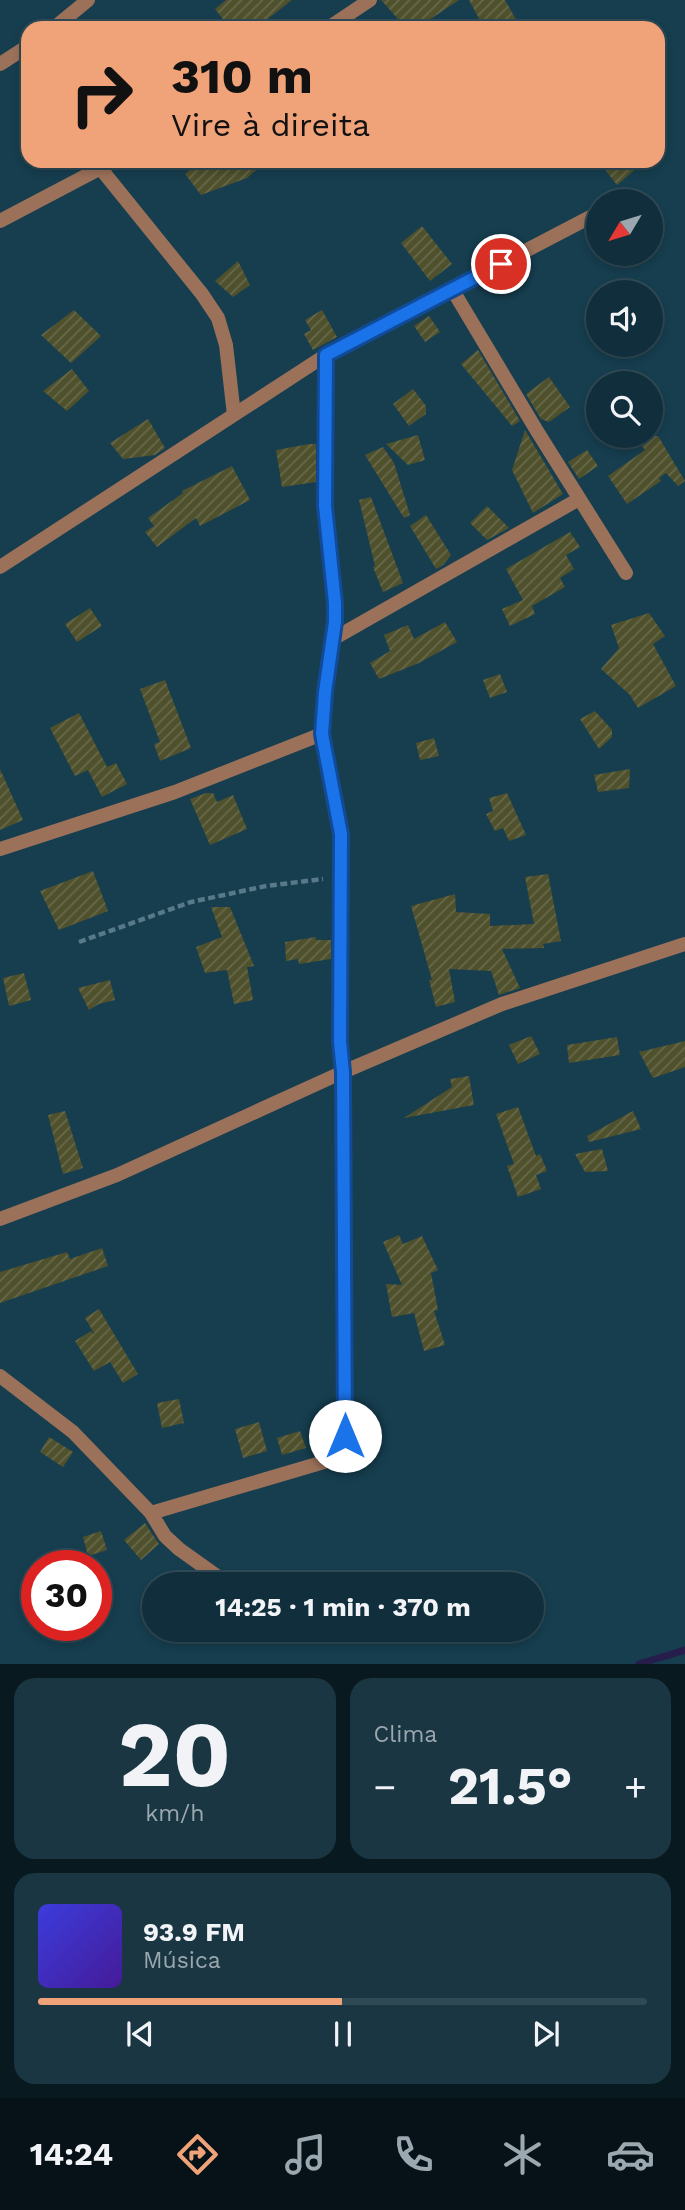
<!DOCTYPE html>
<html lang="pt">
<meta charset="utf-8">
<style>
:root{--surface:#102e3b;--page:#193642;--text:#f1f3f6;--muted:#9ca8af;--line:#304a55;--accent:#f0a279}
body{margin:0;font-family:"Work Sans",sans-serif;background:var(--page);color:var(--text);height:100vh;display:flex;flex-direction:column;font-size:26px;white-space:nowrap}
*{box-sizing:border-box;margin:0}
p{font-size:23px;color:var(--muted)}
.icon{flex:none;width:38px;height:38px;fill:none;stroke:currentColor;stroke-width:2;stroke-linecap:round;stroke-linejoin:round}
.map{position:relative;height:1664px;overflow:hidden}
.details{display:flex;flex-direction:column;gap:14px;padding:14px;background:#091920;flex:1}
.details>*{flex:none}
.hud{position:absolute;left:21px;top:21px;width:644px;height:147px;border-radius:21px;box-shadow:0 4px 10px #0003,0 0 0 2px var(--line);background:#f0a279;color:#111;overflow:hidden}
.needle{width:46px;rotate:232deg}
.fabs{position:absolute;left:586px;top:189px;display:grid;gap:14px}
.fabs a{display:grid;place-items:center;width:77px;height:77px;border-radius:50%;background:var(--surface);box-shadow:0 4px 10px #0003,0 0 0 2px var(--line);font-size:35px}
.speed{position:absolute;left:21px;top:1550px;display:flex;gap:14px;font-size:35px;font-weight:700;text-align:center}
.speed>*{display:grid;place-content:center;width:91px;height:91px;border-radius:50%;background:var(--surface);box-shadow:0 4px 10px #0003,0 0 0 2px var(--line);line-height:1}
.speed .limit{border:10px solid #d22;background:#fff;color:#111}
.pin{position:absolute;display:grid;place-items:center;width:60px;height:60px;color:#fff;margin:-30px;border:4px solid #fff;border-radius:50%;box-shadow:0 2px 7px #0007}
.me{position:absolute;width:77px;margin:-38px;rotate:0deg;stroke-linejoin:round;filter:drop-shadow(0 0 5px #0008)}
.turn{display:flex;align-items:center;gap:24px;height:147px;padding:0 35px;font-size:32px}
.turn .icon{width:91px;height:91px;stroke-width:2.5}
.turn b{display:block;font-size:49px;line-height:60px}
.big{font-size:52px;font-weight:700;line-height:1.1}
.details .card{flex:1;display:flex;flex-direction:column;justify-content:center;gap:10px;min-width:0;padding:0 24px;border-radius:21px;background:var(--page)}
.details .dial{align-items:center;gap:0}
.dial b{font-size:91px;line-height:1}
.song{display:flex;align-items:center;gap:21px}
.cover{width:84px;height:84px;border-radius:10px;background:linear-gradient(135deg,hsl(240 70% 55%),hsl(260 70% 35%))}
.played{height:7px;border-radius:4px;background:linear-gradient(90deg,var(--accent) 50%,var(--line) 50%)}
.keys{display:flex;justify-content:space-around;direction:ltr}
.heat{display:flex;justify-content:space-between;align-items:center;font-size:38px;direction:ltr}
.details .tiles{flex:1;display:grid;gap:14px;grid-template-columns:1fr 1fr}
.card:last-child{grid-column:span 2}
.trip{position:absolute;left:142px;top:1572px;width:402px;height:70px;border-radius:35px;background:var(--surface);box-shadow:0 4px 10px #0003,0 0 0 2px var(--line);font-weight:700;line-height:70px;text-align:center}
.tabs{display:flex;height:112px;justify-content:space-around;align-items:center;background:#061218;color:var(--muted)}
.tabs .icon{width:49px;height:49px}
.tabs .selected{color:var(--accent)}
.tabs b{font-size:32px;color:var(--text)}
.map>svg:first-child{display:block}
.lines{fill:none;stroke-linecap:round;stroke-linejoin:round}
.stream{stroke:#261d4c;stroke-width:7}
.building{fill:url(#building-hatch)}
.path{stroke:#577988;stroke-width:4.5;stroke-dasharray:7 3.5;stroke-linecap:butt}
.minor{stroke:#9c715a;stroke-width:14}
.route-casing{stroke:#114b97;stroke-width:18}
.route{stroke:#1a73e8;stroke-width:12}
</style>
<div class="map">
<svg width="685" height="1664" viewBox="0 0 685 1664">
<defs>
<pattern id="building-hatch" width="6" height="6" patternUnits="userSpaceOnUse" patternTransform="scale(1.75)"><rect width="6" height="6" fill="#4f502c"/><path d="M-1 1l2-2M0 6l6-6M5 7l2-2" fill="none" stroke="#67694b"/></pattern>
</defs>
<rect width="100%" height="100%" fill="#163e4f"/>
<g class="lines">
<!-- stream -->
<path class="stream" d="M639,1664L685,1650"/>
</g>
<!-- building -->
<path class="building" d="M226,0H292L256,28H230L215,9Z
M381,0H459L417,28H406Z
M469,0H505L521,28H484Z
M200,161H267L247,178L201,195L185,174Z
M618,161H645L617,185L606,171Z
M422,226L452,264L430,281L401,243Z
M238,261L250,285L233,297L215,281Z
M74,310L101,336L71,363L41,335Z
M322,310L337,337L313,350L304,334L311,330L305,320Z
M429,316L440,332L425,342L414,326Z
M478,350L520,421L512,426L461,364Z
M72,369L89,391L67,411L43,391Z
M549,377L570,407L549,422L541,419L526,394Z
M413,389L426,406V414L409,426L393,404Z
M148,419L165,448L155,455L123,459L110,443Z
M525,430L563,494L533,513L512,470Z
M418,435L425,460L408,465L386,444Z
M633,436H658L685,481L678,486L666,473L659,478L661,481L627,504L608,476L645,450Z
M309,444H316V482L282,487L276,450Z
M383,447L394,463L410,515L404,518L365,455Z
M587,450L598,466L579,479L568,462Z
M232,466L250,500L200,526L196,518L157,547L145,532L154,526L148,518L183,493L182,491Z
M371,497L403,583L383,592L373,567L375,566L359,500Z
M487,506L509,528L487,540L470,523Z
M426,515L451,555L443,565L436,569L410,526Z
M570,532L580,547L566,555L574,569L560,578L565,587L532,606L535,614L510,626L502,609L523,600L506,569Z
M90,608L102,626L77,642L65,624Z
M649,613L665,636L653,644L676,686L638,708L630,695L601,669L619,648L611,625Z
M445,622L457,642L419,663L379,679L370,663L390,651L384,635L408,625L414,639Z
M500,674L507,692L490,698L483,680Z
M165,680L191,748L160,761L154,744L160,742L140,689Z
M595,711L612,730V737L599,749L580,719Z
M79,713L107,767L116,763L127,784L102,797L88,770L75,776L50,728Z
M434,738L439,756L420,760L416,743Z
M0,769L23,820L0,830Z
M630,769L629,788L598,792L594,775Z
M206,793H213L217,802L233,795L247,829L210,845L190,799Z
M507,793L526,835L509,841L503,828L495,831L486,814L493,811L489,798Z
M93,871L108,911L59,930L40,891Z
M548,874L561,941L543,944L544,948L502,949L520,988L499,995L491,971L449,969L455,1002L436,1007L429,980H432L411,906L455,894L456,912L490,914V926L534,924L525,877Z
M211,907H230L254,966L247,967L253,1000L234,1004L227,970L205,973L196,947L222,937Z
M316,937V940H331V959L299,964L298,959L286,961L285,942Z
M24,973L31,1000L9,1006L3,978Z
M110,980L115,1000L99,1004L89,1010L78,988Z
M531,1036L540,1054L518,1064L509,1045Z
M617,1037L620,1055L569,1063L567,1045Z
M685,1041V1067L653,1078L639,1052Z
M469,1076L474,1105L404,1118L452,1087L450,1079Z
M518,1107L536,1156L540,1154L547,1171L536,1175L541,1189L518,1197L507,1166L514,1164L496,1114Z
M65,1111L83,1168L63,1174L48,1115Z
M633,1111L641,1129L589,1142L587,1136Z
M602,1149L608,1171L585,1172L575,1154Z
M399,1235L403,1244L422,1236L438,1270L431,1273L438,1310L434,1311L445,1345L424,1351L414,1313L392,1317L386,1284L402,1285L383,1242Z
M102,1248L108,1266L0,1303V1272L67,1252L70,1259Z
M99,1309L138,1374L123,1383L110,1362L94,1371L75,1341L91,1331L95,1335L85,1318Z
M179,1399L184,1423L162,1428L157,1403Z
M259,1422L267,1451L243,1458L235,1429Z
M300,1431L306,1448L282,1455L277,1438Z
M49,1437L73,1452L63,1467L40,1452Z
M145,1523L159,1544L141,1560L124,1540Z
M101,1531L107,1550L88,1556L83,1537Z"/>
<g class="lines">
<!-- path -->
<path class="path" d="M79,942L191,902L266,886L323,879"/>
<!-- minor -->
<path class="minor" d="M54,28L88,0
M328,28L370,0
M0,64L28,46
M101,169L202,294L218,318L226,345L234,415
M0,221L114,161
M452,289L537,431L626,573
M0,567L326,355L598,213
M333,639L579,499
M0,849L175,792L322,734
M0,1219L117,1175L343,1072L502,1004L685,944
M0,1376L73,1432L151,1513L165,1536L179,1549L228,1584
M151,1513L324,1462L341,1452L345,1436L343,1072L340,1042L341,834L322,734L325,692L335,622V603L325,507L326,355"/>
</g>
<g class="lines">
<defs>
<path id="route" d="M345,1436L343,1072L340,1042L341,834L322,734L325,692L335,622V603L325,506L326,355L501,264"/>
</defs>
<!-- route casing -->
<use href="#route" class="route-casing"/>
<!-- route -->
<use href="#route" class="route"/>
</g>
</svg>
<div class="fabs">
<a><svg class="needle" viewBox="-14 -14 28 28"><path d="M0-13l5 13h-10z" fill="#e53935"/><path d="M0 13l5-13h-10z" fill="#9ca8af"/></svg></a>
<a><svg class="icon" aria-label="sound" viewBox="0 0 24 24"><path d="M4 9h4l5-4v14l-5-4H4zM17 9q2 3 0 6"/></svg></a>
<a><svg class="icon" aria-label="search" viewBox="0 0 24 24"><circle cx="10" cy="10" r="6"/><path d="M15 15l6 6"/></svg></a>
</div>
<div class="speed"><div class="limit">30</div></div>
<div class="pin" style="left:501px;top:264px;background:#d93025"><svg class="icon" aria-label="arrive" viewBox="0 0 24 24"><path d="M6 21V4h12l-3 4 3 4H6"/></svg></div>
<svg class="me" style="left:345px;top:1436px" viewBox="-20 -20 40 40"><circle r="19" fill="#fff"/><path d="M0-13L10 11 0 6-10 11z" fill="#1a73e8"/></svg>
<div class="trip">14:25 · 1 min · 370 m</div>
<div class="hud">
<div class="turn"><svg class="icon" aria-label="right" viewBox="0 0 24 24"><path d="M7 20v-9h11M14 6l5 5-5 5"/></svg><div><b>310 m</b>Vire à direita</div></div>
</div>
</div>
<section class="details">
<div class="tiles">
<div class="card dial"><b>20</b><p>km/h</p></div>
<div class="card"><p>Clima</p>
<div class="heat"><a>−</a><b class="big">21.5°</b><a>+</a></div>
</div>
<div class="card">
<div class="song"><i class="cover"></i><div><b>93.9 FM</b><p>Música</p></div></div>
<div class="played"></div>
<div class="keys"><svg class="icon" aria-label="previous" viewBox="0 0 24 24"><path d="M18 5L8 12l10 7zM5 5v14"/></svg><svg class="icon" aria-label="pause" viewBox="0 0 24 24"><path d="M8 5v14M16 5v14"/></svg><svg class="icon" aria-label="next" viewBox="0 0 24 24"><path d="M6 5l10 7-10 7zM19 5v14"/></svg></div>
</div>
</div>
</section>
<nav class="tabs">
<b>14:24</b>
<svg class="icon selected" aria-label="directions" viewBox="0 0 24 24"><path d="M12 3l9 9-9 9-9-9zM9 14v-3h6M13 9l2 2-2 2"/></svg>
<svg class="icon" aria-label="music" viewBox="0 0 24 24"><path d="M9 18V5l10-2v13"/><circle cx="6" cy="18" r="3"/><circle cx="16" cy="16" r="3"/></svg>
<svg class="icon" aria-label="phone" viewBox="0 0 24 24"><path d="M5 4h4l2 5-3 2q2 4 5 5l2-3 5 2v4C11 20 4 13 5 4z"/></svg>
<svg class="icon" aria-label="climate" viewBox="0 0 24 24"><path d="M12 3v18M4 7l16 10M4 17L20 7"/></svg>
<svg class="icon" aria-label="car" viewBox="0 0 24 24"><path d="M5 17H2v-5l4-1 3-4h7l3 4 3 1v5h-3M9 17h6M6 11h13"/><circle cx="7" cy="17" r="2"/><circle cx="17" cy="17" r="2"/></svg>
</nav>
